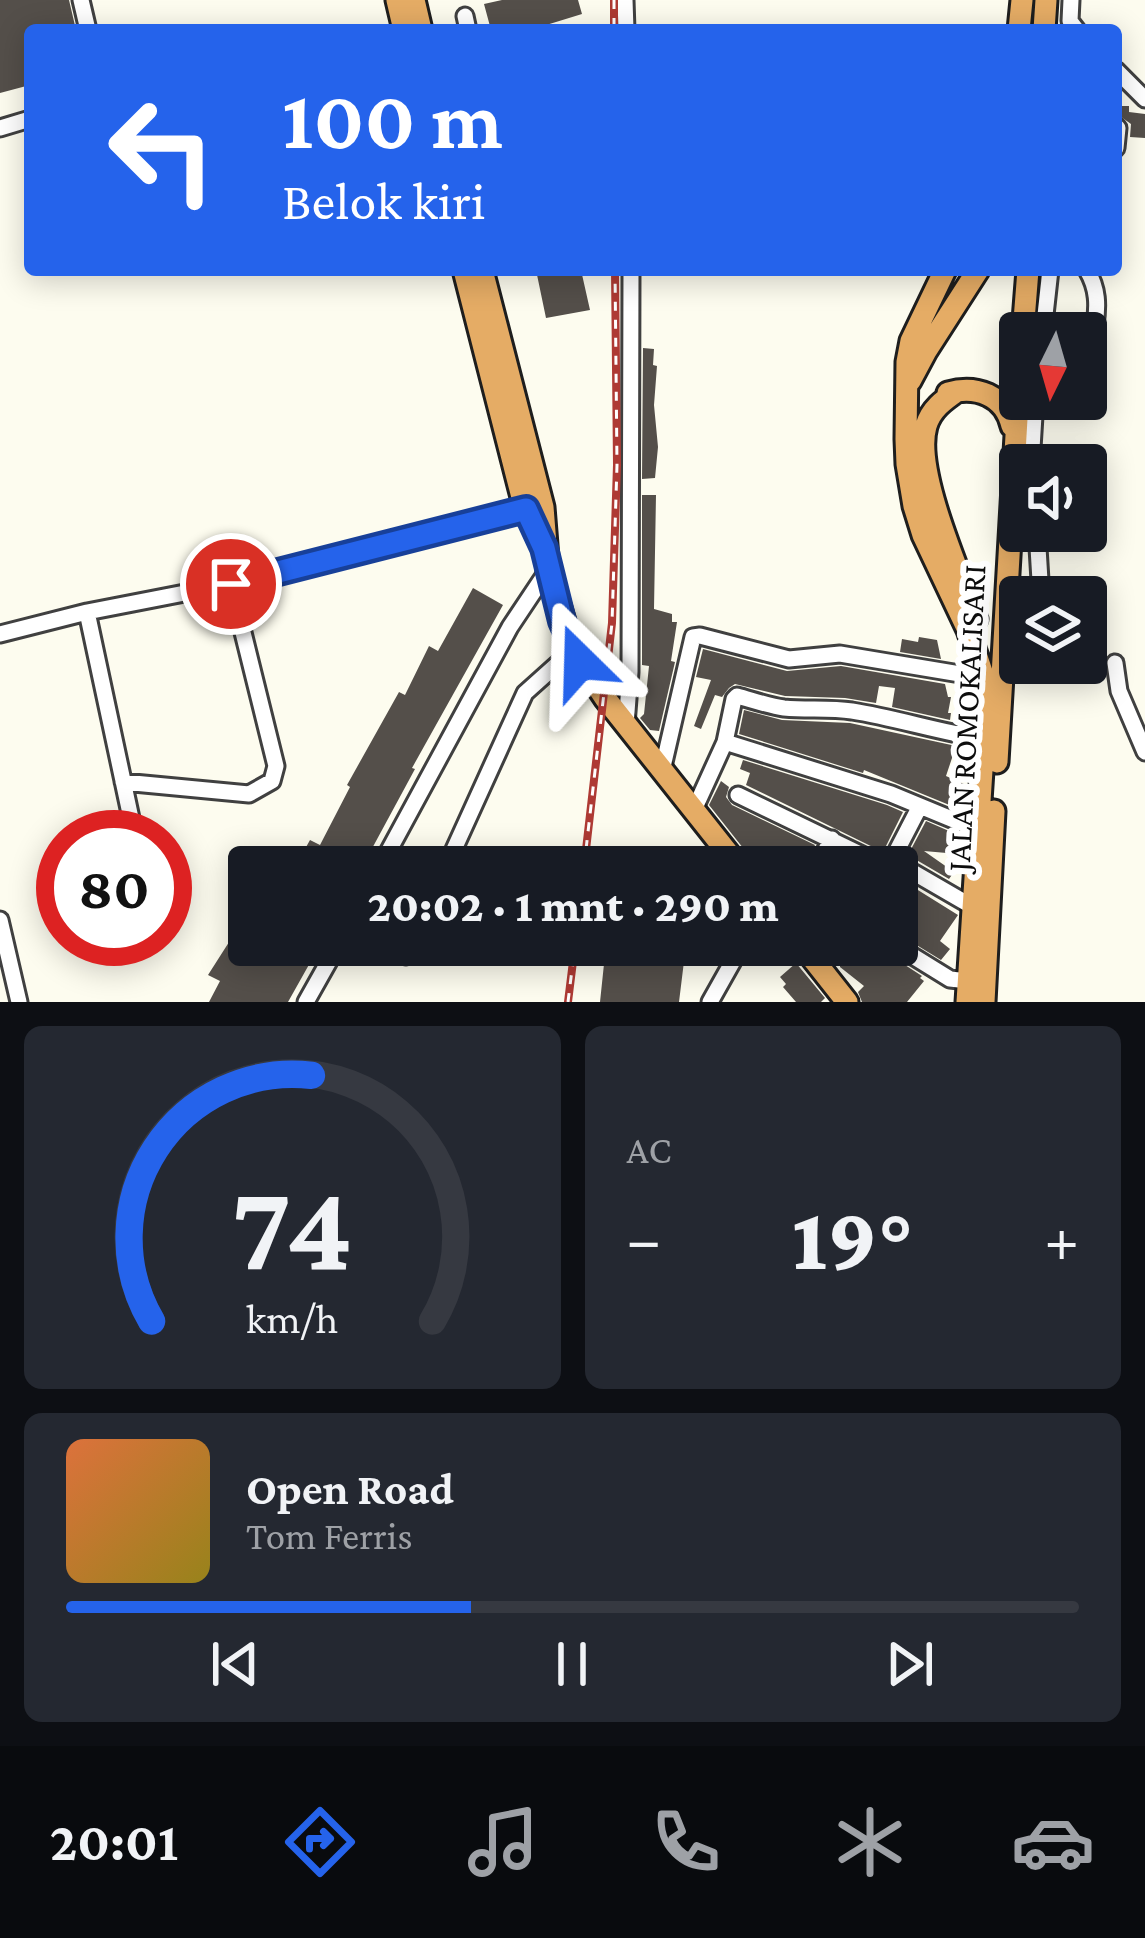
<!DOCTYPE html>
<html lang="id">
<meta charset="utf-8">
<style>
:root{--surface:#171b24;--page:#242831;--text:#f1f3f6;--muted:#9ea1a6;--line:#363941;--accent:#2563eb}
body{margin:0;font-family:"Crimson Pro",serif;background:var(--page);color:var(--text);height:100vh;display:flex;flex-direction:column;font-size:45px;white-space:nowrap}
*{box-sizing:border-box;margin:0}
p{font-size:39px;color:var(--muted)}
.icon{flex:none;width:66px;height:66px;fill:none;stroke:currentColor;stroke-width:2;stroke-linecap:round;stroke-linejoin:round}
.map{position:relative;height:1002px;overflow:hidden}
.side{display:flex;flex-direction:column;gap:24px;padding:24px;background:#0d0f14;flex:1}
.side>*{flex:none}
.banner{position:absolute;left:24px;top:24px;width:1098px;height:252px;border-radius:12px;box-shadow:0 6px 30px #0003;background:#2563eb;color:#fff;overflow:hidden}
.needle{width:78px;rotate:185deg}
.fabs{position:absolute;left:999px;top:312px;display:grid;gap:24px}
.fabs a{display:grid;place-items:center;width:108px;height:108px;border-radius:12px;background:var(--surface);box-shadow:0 6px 30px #0003;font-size:60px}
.speed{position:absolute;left:36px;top:810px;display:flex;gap:24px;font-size:60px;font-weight:700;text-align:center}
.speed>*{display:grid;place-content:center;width:156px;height:156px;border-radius:50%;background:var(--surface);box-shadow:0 6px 30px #0003;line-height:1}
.speed .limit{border:18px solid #d22;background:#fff;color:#111}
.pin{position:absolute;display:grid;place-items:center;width:102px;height:102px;color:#fff;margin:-51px;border:6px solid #fff;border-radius:50%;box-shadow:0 3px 12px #0007}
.me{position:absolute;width:132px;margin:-66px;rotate:338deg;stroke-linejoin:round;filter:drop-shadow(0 0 9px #0008)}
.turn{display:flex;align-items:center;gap:42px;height:252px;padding:0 60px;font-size:54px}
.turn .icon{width:156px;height:156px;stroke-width:2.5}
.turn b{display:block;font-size:84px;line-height:102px}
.big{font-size:90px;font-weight:800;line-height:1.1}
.side .widget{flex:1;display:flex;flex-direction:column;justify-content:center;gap:18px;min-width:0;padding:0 42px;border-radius:18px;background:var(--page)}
.side .dial{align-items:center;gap:0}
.dial svg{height:312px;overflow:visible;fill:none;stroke:var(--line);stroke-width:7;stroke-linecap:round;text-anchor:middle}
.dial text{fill:var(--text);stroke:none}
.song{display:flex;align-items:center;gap:36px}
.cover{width:144px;height:144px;border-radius:18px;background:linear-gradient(135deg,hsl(20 70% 55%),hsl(50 70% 35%))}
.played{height:12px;border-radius:6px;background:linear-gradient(90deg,var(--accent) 40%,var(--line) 40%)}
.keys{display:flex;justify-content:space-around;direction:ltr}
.heat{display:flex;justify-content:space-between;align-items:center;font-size:66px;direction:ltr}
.side .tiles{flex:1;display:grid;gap:24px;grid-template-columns:1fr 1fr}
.widget:last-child{grid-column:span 2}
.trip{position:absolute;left:228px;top:846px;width:690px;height:120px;border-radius:12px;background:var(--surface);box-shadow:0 6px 30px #0003;font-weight:800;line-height:120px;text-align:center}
.tabs{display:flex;height:192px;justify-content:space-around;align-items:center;background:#090b0e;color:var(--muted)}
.tabs .icon{width:84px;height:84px}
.tabs .active{color:var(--accent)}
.tabs b{font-size:54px;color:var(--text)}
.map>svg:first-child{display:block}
.building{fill:#544f4a}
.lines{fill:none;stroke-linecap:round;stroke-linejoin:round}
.minor-casing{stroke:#404040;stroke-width:21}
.highway-casing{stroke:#1e1e1e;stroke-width:27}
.minor{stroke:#fff;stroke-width:15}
.highway{stroke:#e5ac65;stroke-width:21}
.rail-casing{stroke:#ae3a34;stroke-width:8}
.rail{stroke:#fff;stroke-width:3;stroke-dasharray:9;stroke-linecap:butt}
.route-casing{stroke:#184099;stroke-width:30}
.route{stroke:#2563eb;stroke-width:21}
.labels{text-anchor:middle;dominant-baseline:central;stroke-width:12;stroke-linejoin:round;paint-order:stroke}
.street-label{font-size:33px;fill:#0d0d0d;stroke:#fff}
</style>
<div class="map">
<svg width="1145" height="1002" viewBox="0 0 1145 1002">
<rect width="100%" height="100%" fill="#fdfcef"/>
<!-- building -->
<path class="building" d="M0,0H69L76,30H30V85L0,93Z
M502,0H578L582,14L530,30H491L484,4Z
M1117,106H1129V112L1145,114V138L1130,137L1131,124L1117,114Z
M536,270H581L590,310L546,318Z
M643,348L654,349L653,365L657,366L654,405L658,447L655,478L642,479Z
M642,495H656L654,609L672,614V622H677L671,661L675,662L659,731L650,730L640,718L644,714L649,666L642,665Z
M473,588L503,605L412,768L415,769L362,867H295L310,840L320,845L350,787L347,785L399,692L405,695L429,646L438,651Z
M919,637L937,640L941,659L900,652L902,639L918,642Z
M703,649L787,671L841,666L945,684L948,697H951L948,713H951L950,720L892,707L895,688L879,686L876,703L845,698L785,696L735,684L729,688L722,697L715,695L701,729L694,726L711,680L696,677Z
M744,710L782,720L850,723L956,746L946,776L966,785L964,811L864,770L863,773L739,734Z
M743,760L887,805L903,812L883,852L746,785L750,773L740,769Z
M721,781L729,787L726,797L732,805L815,845L804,867H766L751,858L709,805Z
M926,821L956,834L954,840H959L958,854L924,851L954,872L949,879L908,855Z
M897,877L958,915L940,941L950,949L941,960L897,933Z
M238,928L249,934V945H320L288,1002H209L220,981L208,975Z
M606,945H686L679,1002H600Z
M852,945H883L888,954L922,976L920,978L924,981L907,1002H862L858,992L864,986L840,967V963L849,952Z
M796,963L825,998L821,1002H796L783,987L786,984L780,977Z"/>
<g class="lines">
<defs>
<path id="minor" d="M81,0L88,30
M625,0L626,30
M1071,0L1070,21L1077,30
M465,16L468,30
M1116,70L1145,99
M1116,126L1118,128L1116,148
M0,128L30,119
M1087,270C1098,289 1098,305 1095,326
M1043,333L1050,270
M1031,465L1035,399
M1037,531L1041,597
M87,612L135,837
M0,634L87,612L231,584L534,508
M1046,663V664
M1115,663L1119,691L1145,752
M626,725L630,672L631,270
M725,742L891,794L978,830
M662,771L693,637L700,636L789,659L840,654L984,678
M123,782L249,794L272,781L276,766L231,584
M738,795L887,867
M694,810L725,742L734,699L737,696C752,700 769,706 784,708C807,710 829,708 852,711C896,718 939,732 984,739
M892,860L973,907
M890,864L920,806
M380,867L510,627L548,570
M446,867L525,693L573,650
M816,867L832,839
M0,920L19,1002
M895,945L950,979L968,981
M406,956L411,945
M819,967L840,945
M306,1002L338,945
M710,1002L742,945"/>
<path id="highway" d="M397,0L404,30
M414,0L421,30
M1019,30L1022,0
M1044,30L1046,0
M464,270L525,509L539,537
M482,270L543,507L548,570L573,650L605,698L739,867
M945,270L911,341L907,362L906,439L907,464L914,506L923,535L968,630L984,678V739L967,1002
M1023,333L1028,270
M910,381L926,351L978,270
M957,391C944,400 931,409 926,426C913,471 960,573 976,619
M948,393C976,385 1005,395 1012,426
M997,762L1020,367
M802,945L847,1002
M984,1002L994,811"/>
</defs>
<!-- minor casing -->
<use href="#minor" class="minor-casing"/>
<!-- highway casing -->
<use href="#highway" class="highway-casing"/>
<!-- minor -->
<use href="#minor" class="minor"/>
<!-- highway -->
<use href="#highway" class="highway"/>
<defs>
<path id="rail" d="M614,0V30
M584,867L612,623L617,465L615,270
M568,1002L575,945"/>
</defs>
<!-- rail casing -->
<use href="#rail" class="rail-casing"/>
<!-- rail -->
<use href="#rail" class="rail"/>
</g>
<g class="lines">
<defs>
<path id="route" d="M231,584L526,509L544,548L562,621L580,662"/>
</defs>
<!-- route casing -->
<use href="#route" class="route-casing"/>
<!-- route -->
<use href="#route" class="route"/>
</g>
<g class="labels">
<!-- street labels -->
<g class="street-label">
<text transform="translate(966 718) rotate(-87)">JALAN ROMOKALISARI</text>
</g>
</g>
</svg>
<div class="fabs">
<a><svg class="needle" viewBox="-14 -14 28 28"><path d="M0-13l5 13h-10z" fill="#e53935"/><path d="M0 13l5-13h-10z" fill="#9ea1a6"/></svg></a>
<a><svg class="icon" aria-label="sound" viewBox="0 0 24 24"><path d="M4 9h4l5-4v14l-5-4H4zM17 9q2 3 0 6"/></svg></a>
<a><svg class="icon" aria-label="layers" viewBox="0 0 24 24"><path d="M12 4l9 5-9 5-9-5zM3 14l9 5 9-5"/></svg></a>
</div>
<div class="speed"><div class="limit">80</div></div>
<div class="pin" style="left:231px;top:584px;background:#d93025"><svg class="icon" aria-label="arrive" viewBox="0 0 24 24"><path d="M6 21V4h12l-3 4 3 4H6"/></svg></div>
<svg class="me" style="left:580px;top:662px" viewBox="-20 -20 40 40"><path d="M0-17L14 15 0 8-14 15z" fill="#2563eb" stroke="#fff" stroke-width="4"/></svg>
<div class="trip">20:02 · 1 mnt · 290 m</div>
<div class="banner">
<div class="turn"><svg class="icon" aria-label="left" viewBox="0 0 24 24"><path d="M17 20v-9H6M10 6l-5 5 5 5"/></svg><div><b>100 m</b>Belok kiri</div></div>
</div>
</div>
<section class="side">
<div class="tiles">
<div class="widget dial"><svg viewBox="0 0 100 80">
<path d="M14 69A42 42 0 1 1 86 69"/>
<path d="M14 69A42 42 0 0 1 55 6" stroke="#2563eb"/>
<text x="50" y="56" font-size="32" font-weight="700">74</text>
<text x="50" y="72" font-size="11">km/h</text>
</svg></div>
<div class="widget"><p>AC</p>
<div class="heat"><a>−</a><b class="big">19°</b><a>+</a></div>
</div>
<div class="widget">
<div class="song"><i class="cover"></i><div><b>Open Road</b><p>Tom Ferris</p></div></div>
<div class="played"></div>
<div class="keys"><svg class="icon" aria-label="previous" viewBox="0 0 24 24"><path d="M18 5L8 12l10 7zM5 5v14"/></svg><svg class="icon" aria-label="pause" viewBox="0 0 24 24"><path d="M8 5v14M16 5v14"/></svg><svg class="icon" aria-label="next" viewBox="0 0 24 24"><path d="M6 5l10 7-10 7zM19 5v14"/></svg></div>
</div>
</div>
</section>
<nav class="tabs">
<b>20:01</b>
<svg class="icon active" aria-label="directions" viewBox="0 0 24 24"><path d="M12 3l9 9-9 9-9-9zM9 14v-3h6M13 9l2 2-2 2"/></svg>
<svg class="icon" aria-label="music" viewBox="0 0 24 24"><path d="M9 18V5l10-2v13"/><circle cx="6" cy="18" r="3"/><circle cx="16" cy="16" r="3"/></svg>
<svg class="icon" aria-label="phone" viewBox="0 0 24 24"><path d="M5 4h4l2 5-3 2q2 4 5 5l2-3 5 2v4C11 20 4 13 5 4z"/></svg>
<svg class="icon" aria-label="climate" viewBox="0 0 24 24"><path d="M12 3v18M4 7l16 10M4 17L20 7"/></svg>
<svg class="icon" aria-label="car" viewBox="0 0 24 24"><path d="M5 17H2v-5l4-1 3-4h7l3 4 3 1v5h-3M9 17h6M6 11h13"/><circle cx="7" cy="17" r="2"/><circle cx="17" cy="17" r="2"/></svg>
</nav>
